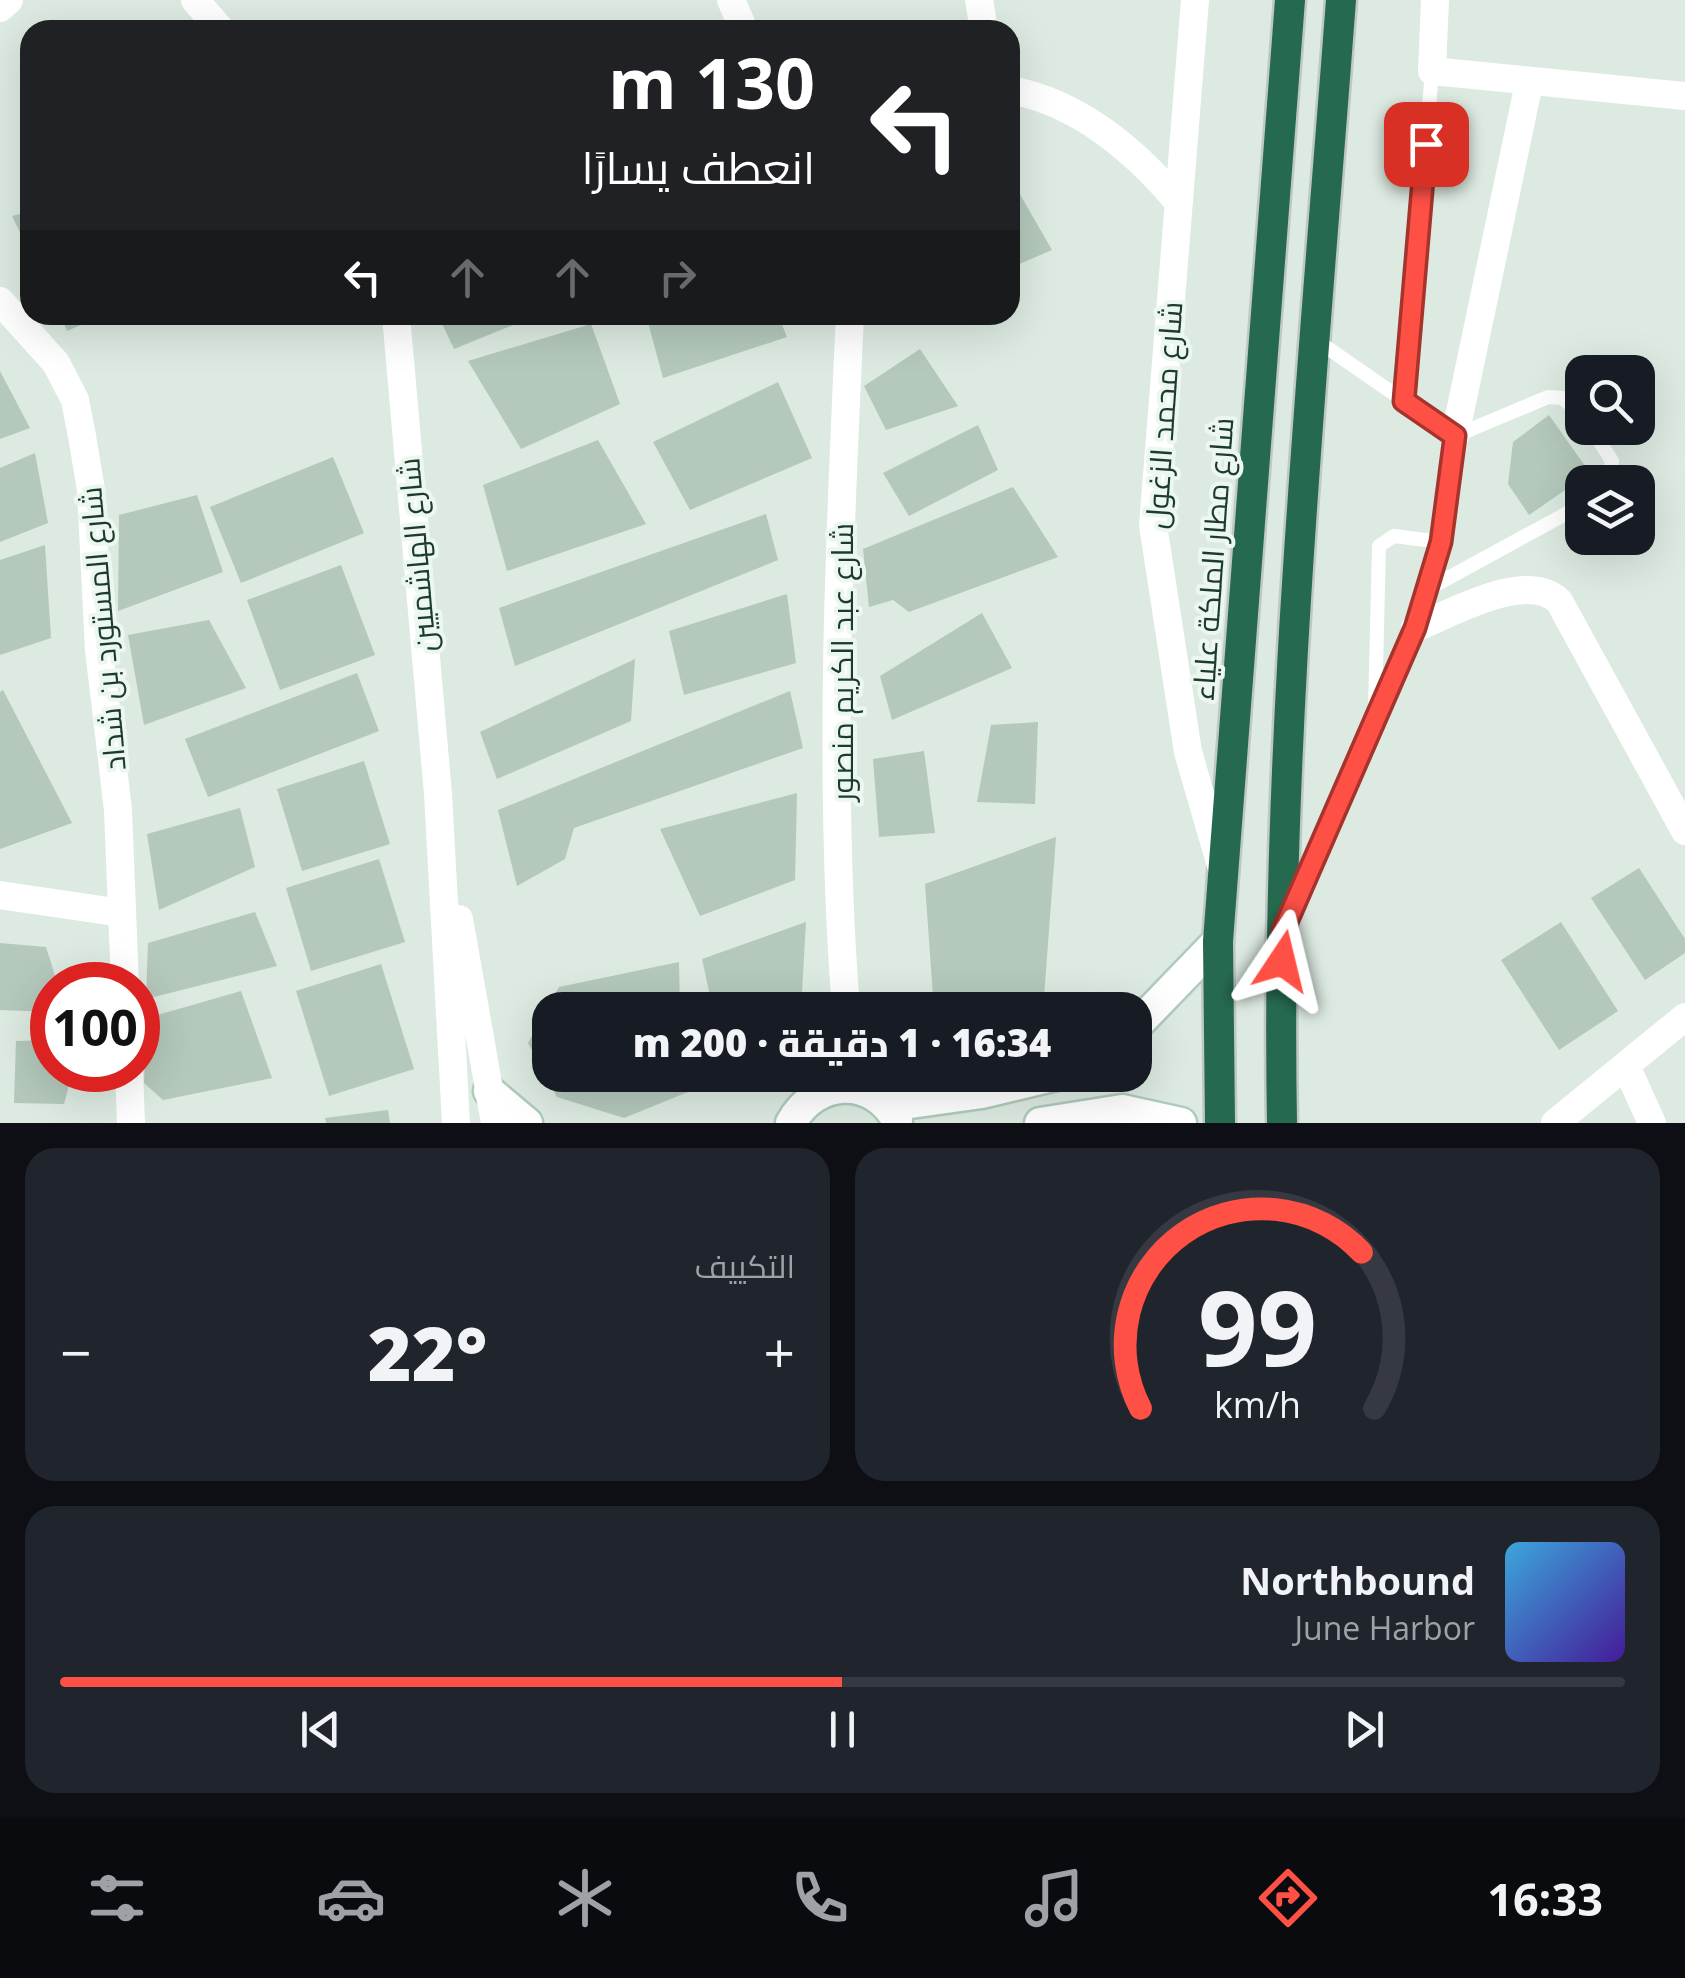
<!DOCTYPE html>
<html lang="ar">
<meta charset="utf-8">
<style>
:root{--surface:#171b24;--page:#20242c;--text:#f1f3f6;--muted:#9ea1a6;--line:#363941;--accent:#ff5045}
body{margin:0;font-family:"Open Sans",Cairo,sans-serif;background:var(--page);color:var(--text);direction:rtl;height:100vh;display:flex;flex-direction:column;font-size:38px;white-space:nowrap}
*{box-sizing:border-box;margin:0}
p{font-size:32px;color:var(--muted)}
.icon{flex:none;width:55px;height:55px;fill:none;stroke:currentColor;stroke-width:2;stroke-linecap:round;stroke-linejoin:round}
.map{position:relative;height:1123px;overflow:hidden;direction:ltr}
.details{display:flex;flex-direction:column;gap:25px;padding:25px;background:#0d0f14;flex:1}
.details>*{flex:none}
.banner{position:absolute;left:20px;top:20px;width:1000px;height:305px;border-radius:30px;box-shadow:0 10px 40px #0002;direction:rtl;background:#202124;color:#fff;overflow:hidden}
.tools{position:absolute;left:1565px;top:355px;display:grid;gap:20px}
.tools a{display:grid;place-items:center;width:90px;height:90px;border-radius:20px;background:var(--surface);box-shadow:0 10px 40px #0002;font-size:50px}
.speed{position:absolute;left:30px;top:962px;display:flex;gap:20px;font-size:50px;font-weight:700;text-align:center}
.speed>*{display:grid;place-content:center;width:130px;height:130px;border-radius:50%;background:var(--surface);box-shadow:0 10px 40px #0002;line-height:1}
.speed .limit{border:15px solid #d22;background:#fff;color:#111}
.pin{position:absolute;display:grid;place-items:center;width:85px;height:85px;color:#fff;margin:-42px;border-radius:20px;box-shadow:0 5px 15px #0006}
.me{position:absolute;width:110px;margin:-55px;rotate:10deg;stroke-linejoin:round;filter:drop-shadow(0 0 8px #0008)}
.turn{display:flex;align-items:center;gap:35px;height:210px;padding:0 40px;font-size:45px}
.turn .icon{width:130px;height:130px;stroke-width:2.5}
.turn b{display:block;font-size:70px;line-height:85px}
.lanes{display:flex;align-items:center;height:95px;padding:0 40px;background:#0003;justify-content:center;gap:50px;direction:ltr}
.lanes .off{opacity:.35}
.big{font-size:75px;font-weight:800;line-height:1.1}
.details .widget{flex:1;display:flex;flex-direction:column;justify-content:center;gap:15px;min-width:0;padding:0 35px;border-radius:30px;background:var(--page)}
.details .dial{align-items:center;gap:0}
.dial svg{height:260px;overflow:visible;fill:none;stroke:var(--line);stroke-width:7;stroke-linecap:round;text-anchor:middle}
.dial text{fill:var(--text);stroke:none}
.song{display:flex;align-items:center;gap:30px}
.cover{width:120px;height:120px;border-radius:15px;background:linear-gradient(135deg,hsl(200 70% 55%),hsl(260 70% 35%))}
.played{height:10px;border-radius:5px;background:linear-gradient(90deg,var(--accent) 50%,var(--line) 50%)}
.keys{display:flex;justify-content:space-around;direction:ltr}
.heat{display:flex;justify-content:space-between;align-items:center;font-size:55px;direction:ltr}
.details .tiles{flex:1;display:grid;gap:25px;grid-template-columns:1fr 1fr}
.widget:last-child{grid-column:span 2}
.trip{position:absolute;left:532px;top:992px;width:620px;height:100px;border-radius:30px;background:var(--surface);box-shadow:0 10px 40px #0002;font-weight:800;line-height:100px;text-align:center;direction:rtl}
.menu{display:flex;height:160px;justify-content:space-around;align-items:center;background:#090b0e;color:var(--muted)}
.menu .icon{width:70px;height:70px}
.menu .on{color:var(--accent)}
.menu b{font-size:45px;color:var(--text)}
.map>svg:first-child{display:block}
.building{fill:#b4c8bc}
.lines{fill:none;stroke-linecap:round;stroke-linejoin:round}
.secondary-casing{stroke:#aecbbb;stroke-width:35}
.motorway-casing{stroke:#bfc8c4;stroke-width:35}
.service{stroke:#fff;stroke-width:14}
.minor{stroke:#fff;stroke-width:28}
.secondary{stroke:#fff;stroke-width:30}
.motorway{stroke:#256a4f;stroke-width:30}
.route-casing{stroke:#a6342d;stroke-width:25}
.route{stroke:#ff5045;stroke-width:18}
.labels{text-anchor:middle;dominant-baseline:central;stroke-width:8;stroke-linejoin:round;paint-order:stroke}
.street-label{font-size:30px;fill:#1c3a2d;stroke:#ecf7ef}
</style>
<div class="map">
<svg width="1685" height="1123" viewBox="0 0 1685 1123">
<rect width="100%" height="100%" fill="#dceae1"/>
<!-- building -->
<path class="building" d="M1010,177L1052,250L1010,268Z
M30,211V253L12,216Z
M60,315H104L67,331Z
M438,315H538L454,349Z
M646,315H778L787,337L663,378Z
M591,324L620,404L521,449L468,361Z
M920,349L958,406L886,430L864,386Z
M0,371L30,428L0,439Z
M778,382L812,458L690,510L653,442Z
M1549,415L1590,473L1529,515L1508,484L1513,442Z
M978,425L998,470L909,516L883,473Z
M598,440L646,524L507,571L483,485Z
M35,453L48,523L0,542V468Z
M333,457L364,533L241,583L210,507Z
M1013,487L1058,557L909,612L893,600L869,607L863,549Z
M197,495L223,572L118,611L119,515Z
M766,514L778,560L515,666L499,608Z
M45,545L51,638L0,655V560Z
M341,565L375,655L280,690L247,600Z
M787,594L796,663L684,695L669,631Z
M982,613L1012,668L892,720L880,676Z
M209,620L246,688L144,725L128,635Z
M635,659L631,721L497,779L480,732Z
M357,673L379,731L208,797L185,739Z
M3,690L72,823L0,849V692Z
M790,691L803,748L574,828L565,859L517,886L498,810Z
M1038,722L1035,804L977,802L991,725Z
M924,751L935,833L879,837L873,759Z
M364,761L390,844L302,871L277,789Z
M797,793L795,880L700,916L660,829Z
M240,808L255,867L159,910L147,834Z
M1056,837L1043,1010H934L925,884Z
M379,859L405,942L311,971L286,888Z
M1639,868L1685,939V953L1645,980L1591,898Z
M255,912L277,966L146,999L148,943Z
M806,922L801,1010H713L702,959Z
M1561,922L1618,1011L1559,1050L1501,960Z
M0,943L46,947L58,985H52V1012L0,1010Z
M679,962L680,1010H550V1075H685L688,1092L624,1118L557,1097L528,1043L559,987Z
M381,964L414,1069L329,1096L296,991Z
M241,991L272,1078L163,1100L144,1083L147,1018Z
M52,1040V1070H73L64,1104L14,1103L16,1041Z
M388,1110L390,1123H326L325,1118Z"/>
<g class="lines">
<defs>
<path id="secondary" d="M1135,1027L1218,941
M489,1091L527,1123
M889,1106L982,1093L1057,1075
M791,1123C815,1079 871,1074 897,1120
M1040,1123L1122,1110L1181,1123"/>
<path id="motorway" d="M1220,1123L1218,941L1290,0
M1282,1123C1275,748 1313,373 1341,0"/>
</defs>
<!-- secondary casing -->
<use href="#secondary" class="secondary-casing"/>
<!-- motorway casing -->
<use href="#motorway" class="motorway-casing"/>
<!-- service -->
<path class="service" d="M1316,340L1455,436
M1404,401L1432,71
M1591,428L1612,461L1609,482
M1455,436L1548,397L1562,398L1582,414
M1428,589L1582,505
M1375,710L1379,546L1394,536L1441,542
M1292,910L1415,628L1441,542L1455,436"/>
<!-- minor -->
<path class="minor" d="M195,0L221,30
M731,0L744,30
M979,0L984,30
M1195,0L1153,525L1188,752L1222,869
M1435,0L1432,71L1685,96
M0,8L9,0
M1010,90C1078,102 1136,151 1179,203
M0,301L56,363L75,400L82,436L91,490L99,650L118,810L125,985
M396,315L438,794L456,1123
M1455,436L1529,83
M1415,628C1453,613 1525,570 1559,601L1685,831
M0,895L122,913
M459,919L495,1123
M846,1010C828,780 839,545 850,315
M1626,1066L1652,1123
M129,1070L131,1123
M1555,1123L1685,1017"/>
<!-- secondary -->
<use href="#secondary" class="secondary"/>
<!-- motorway -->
<use href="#motorway" class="motorway"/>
</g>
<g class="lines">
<defs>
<path id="route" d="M1282,961L1283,931L1415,628L1441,542L1455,436L1404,401L1426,144"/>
</defs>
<!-- route casing -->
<use href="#route" class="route-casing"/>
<!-- route -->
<use href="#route" class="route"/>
</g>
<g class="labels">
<!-- street labels -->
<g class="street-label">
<text transform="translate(1163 415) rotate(-86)">شارع محمد الزغول</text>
<text transform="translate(416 555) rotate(-95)">شارع الهاشميين</text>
<text transform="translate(1212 559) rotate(-86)">شارع مطار الملكة علياء</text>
<text transform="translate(102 629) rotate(-95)">شارع المستورد بن شداد</text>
<text transform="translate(841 662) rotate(-90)">شارع عبد الكريم منصور</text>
</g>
</g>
</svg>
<div class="tools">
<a><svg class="icon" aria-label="search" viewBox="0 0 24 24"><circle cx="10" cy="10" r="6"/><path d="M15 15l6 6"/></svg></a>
<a><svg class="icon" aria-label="layers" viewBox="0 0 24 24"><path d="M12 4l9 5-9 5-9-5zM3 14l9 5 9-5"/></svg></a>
</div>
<div class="speed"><div class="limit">100</div></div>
<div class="pin" style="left:1426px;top:144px;background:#d93025"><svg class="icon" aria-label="arrive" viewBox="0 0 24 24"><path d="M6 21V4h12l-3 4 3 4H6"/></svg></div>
<svg class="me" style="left:1282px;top:961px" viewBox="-20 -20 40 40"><path d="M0-17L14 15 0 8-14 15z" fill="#ff5045" stroke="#fff" stroke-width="4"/></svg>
<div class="trip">16:34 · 1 دقيقة · 200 m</div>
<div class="banner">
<div class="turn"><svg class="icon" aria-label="left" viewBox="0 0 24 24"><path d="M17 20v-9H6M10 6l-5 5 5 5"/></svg><div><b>130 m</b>انعطف يسارًا</div></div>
<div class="lanes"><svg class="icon" aria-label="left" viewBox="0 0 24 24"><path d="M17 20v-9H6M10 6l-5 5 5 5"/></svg><svg class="icon off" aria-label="ahead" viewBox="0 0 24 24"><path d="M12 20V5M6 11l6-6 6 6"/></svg><svg class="icon off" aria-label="ahead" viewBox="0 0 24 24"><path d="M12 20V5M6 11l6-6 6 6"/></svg><svg class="icon off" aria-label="right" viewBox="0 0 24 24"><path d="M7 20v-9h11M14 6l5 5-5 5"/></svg></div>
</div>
</div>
<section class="details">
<div class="tiles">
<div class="widget dial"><svg viewBox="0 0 100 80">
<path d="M14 69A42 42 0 1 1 86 69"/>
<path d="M14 69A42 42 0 0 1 82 21" stroke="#ff5045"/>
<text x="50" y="56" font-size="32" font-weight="700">99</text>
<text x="50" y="72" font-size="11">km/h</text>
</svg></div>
<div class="widget"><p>التكييف</p>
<div class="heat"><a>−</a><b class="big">22°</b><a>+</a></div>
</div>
<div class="widget">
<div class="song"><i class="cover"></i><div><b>Northbound</b><p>June Harbor</p></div></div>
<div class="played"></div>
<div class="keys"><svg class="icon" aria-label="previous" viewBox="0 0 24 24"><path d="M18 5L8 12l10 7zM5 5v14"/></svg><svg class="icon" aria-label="pause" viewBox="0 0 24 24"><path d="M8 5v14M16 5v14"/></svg><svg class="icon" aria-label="next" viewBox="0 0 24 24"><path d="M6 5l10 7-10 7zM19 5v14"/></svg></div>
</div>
</div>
</section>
<nav class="menu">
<b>16:33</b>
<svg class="icon on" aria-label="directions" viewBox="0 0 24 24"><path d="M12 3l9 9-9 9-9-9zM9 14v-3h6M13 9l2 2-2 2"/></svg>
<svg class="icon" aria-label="music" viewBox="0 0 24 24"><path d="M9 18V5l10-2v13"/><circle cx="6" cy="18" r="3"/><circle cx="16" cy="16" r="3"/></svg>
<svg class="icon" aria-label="phone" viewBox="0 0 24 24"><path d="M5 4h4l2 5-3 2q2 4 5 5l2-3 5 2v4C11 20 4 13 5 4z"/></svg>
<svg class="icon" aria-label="climate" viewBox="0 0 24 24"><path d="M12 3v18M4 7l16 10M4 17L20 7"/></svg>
<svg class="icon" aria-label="car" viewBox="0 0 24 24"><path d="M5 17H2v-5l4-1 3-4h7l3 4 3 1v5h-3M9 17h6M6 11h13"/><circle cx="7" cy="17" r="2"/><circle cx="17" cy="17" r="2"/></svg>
<svg class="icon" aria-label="filters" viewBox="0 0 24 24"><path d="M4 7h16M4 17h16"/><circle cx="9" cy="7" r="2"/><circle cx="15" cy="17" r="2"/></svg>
</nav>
